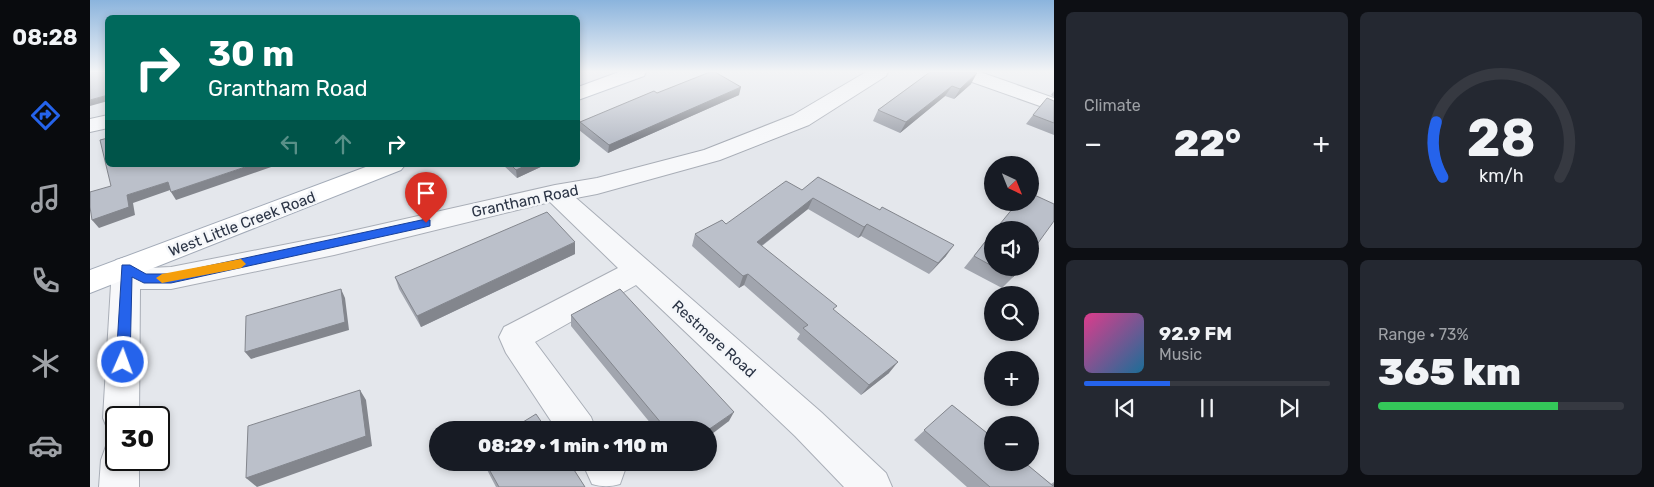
<!DOCTYPE html>
<meta charset="utf-8">
<style>
:root{--surface:#171b24;--page:#242831;--text:#f1f3f6;--muted:#9ea1a6;--line:#363941;--accent:#2563eb}
body{margin:0;font-family:Rubik,sans-serif;background:var(--page);color:var(--text);height:100vh;display:flex;flex-direction:column;font-size:19px;white-space:nowrap}
*{box-sizing:border-box;margin:0}
p{font-size:16px;color:var(--muted)}
.icon{flex:none;width:28px;height:28px;fill:none;stroke:currentColor;stroke-width:2;stroke-linecap:round;stroke-linejoin:round}
.map{position:relative;flex:1;overflow:hidden}
.sheet{display:flex;flex-direction:column;gap:12px;padding:12px;background:#0d0f14;width:600px}
.sheet>*{flex:none}
.hud{position:absolute;left:15px;top:15px;width:475px;height:152px;border-radius:8px;box-shadow:0 2px 8px #0003;background:#00695c;color:#fff;overflow:hidden}
.needle{width:32px;rotate:137deg}
.controls{position:absolute;left:894px;top:156px;display:grid;gap:10px}
.controls a{display:grid;place-items:center;width:55px;height:55px;border-radius:50%;background:var(--surface);box-shadow:0 2px 8px #0003;font-size:25px}
.speed{position:absolute;left:15px;top:406px;display:flex;gap:10px;font-size:25px;font-weight:700;text-align:center}
.speed>*{display:grid;place-content:center;width:65px;height:65px;border-radius:50%;background:var(--surface);box-shadow:0 2px 8px #0003;line-height:1}
.speed .limit{border:2px solid #111;border-radius:8px;background:#fff;color:#111}
.pin{position:absolute;display:grid;place-items:center;width:42px;height:42px;color:#fff;margin:-51px -21px;border-radius:50% 50% 50% 0;rotate:-45deg;box-shadow:0 0 5px #0007}
.pin .icon{rotate:45deg}
.me{position:absolute;width:55px;margin:-28px;rotate:2deg;stroke-linejoin:round;filter:drop-shadow(0 0 4px #0008)}
.turn{display:flex;align-items:center;gap:18px;height:105px;padding:0 20px;font-size:22px}
.turn .icon{width:65px;height:65px;stroke-width:2.5}
.turn b{display:block;font-size:35px;line-height:42px}
.lanes{display:flex;align-items:center;height:48px;padding:0 20px;background:#0003;justify-content:center;gap:25px;direction:ltr}
.lanes .off{opacity:.35}
.big{font-size:38px;font-weight:800;line-height:1.1}
.sheet .widget{flex:1;display:flex;flex-direction:column;justify-content:center;gap:8px;min-width:0;padding:0 18px;border-radius:8px;background:var(--page)}
.sheet .dial{align-items:center;gap:0}
.dial svg{height:130px;overflow:visible;fill:none;stroke:var(--line);stroke-width:7;stroke-linecap:round;text-anchor:middle}
.dial text{fill:var(--text);stroke:none}
.song{display:flex;align-items:center;gap:15px}
.cover{width:60px;height:60px;border-radius:8px;background:linear-gradient(135deg,hsl(330 70% 55%),hsl(200 70% 35%))}
.played{height:5px;border-radius:2px;background:linear-gradient(90deg,var(--accent) 35%,var(--line) 35%)}
.keys{display:flex;justify-content:space-around;direction:ltr}
.heat{display:flex;justify-content:space-between;align-items:center;font-size:28px;direction:ltr}
.charge{height:8px;border-radius:4px;background:linear-gradient(90deg,#34c759 73%,var(--line) 0)}
.sheet .tiles{flex:1;display:grid;gap:12px;grid-template-columns:repeat(2,1fr)}
.trip{position:absolute;left:339px;top:421px;width:288px;height:50px;border-radius:25px;background:var(--surface);box-shadow:0 2px 8px #0003;font-weight:800;line-height:50px;text-align:center}
main{display:flex;flex:1;min-height:0}
.menu{display:flex;flex-direction:column;width:90px;justify-content:space-around;align-items:center;background:#090b0e;color:var(--muted)}
.menu .icon{width:35px;height:35px}
.menu .selected{color:var(--accent)}
.menu b{font-size:22px;color:var(--text)}
.map>svg:first-child{display:block}
.lines{fill:none;stroke-linecap:round;stroke-linejoin:round}
.minor-casing{stroke:#a9aeb7;stroke-width:2}
.major-casing{stroke:#a3abb8;stroke-width:2}
.minor{fill:#f7f8fa;fill-rule:evenodd}
.major{fill:#fff;fill-rule:evenodd}
.wall{fill:#a1a5ae}
.shaded-wall{fill:#83868d}
.building{fill:#bbc0ca;stroke:#83868d}
.route{fill:#2563eb;stroke:#184099}
.slow{fill:#f59e0b}
.labels{text-anchor:middle;dominant-baseline:central;stroke-width:5;stroke-linejoin:round;paint-order:stroke}
.street-label{font-size:15px;fill:#2b3445;stroke:#f4f6f9}
</style>
<main>
<nav class="menu">
<b>08:28</b>
<svg class="icon selected" aria-label="directions" viewBox="0 0 24 24"><path d="M12 3l9 9-9 9-9-9zM9 14v-3h6M13 9l2 2-2 2"/></svg>
<svg class="icon" aria-label="music" viewBox="0 0 24 24"><path d="M9 18V5l10-2v13"/><circle cx="6" cy="18" r="3"/><circle cx="16" cy="16" r="3"/></svg>
<svg class="icon" aria-label="phone" viewBox="0 0 24 24"><path d="M5 4h4l2 5-3 2q2 4 5 5l2-3 5 2v4C11 20 4 13 5 4z"/></svg>
<svg class="icon" aria-label="climate" viewBox="0 0 24 24"><path d="M12 3v18M4 7l16 10M4 17L20 7"/></svg>
<svg class="icon" aria-label="car" viewBox="0 0 24 24"><path d="M5 17H2v-5l4-1 3-4h7l3 4 3 1v5h-3M9 17h6M6 11h13"/><circle cx="7" cy="17" r="2"/><circle cx="17" cy="17" r="2"/></svg>
</nav>
<div class="map">
<svg width="964" height="487" viewBox="0 0 964 487">
<rect width="100%" height="100%" fill="#e4e7ec"/>
<g class="lines">
<defs>
<path id="minor" d="M776,72H798L796,76L719,125L630,160L507,194L486,198L731,412L796,473L802,487H754L705,436L546,285L445,342L501,417L506,430H467L416,353L409,337L414,327L528,268L460,202L244,255L81,289H50L49,418H26V433L18,430L13,418L22,268L26,260L36,257L58,268L81,267L244,235L465,185L507,178L614,150L703,115Z
M863,72H890L964,98V111L865,76Z
M18,115V128L0,132V119Z
M26,442V460H49V487H9L11,460L16,446Z
M492,462H532L535,470L530,484C520,487 512,487 502,484Z"/>
<path id="major" d="M529,72H556L554,76L488,100V87Z
M281,165H315L311,170L0,293V270Z"/>
</defs>
<!-- minor casing -->
<use href="#minor" class="minor-casing"/>
<!-- major casing -->
<use href="#major" class="major-casing"/>
<!-- minor -->
<use href="#minor" class="minor"/>
<!-- major -->
<use href="#major" class="major"/>
</g>
<!-- wall -->
<path class="wall" d="M840,72L881,84L864,99L855,96L810,133L783,121L788,110Z
M964,91V97L961,95Z
M567,93L649,95L518,153L489,130L490,122Z
M964,101V135L936,124L943,115Z
M413,165H455L427,178Z
M712,190L856,256L839,274L771,236L768,238L718,209L672,246L744,310L799,373L771,395L707,339L710,334L654,285L649,288L602,246L605,234L636,224Z
M902,233V268H930L923,277L912,288L874,268Z
M485,254L331,327L309,289L305,277Z
M481,315L639,421L618,430H566L481,326Z
M862,405L961,484L964,482V487H877L824,440Z
M393,462H479L495,487H406Z"/>
<!-- shaded-wall -->
<path class="shaded-wall" d="M887,73L881,84L864,99L870,89Z
M862,86L855,96L810,133L816,122Z
M651,87L649,95L518,153L519,145Z
M18,95V101L0,106V100Z
M161,165H187L86,200L81,192Z
M437,165H455L427,178L426,170Z
M78,182L83,189L43,203L45,215L9,228L2,220L37,195Z
M723,198L718,209L662,253L667,242Z
M777,224L771,236L768,238L774,227Z
M485,242V254L331,327L327,316Z
M864,245L856,256L839,274L848,263Z
M658,274L654,285L649,288L653,276Z
M251,289L255,298L259,330L161,359L155,352Z
M808,362L799,373L771,395L779,385Z
M270,390L276,400L282,446L167,487L156,478Z
M644,412L639,421L618,437V430Z"/>
<!-- building -->
<path class="building" d="M0,72H18V95L0,100Z
M620,72H625L651,87L519,145L490,122L564,91L567,93Z
M840,72H884L887,73L870,89L862,86L816,122L788,110Z
M957,98L964,101V123L943,115Z
M18,138V165H161L81,192L78,182L37,195L39,207L2,220L0,207V192L21,186L10,140Z
M421,165H437L426,170Z
M728,177L790,210L792,207L864,245L848,263L777,224L774,227L723,198L667,242L747,306L743,309L808,362L779,385L713,328L718,325L658,274L653,276L605,234L632,220L636,224L696,181L712,190Z
M940,193L964,204V221L940,254V230H905L928,202H940Z
M457,212L485,242L327,316L305,277Z
M902,233V266L884,256Z
M905,268H930L923,277Z
M251,289L255,322L155,352L156,316Z
M530,289L644,412L618,430H577L481,315Z
M270,390L276,436L156,478L158,426Z
M862,405L902,437V462H934L963,486L964,484V487H900L834,430Z
M446,414L457,430H420Z
M395,462H479L495,487H409Z"/>
<!-- sky -->
<linearGradient id="sky" x2="0" y2="1"><stop stop-color="#8bb4dd"/><stop offset="0.51" stop-color="#f3f4f6"/><stop offset="1" stop-color="#f3f4f6" stop-opacity="0"/></linearGradient>
<rect width="964" height="140" fill="url(#sky)"/>
<!-- route -->
<path class="route" d="M336,219L340,220V226L81,283H54L42,277L40,362L38,366L33,368L28,366L26,362L32,265H40L56,274H81Z"/>
<!-- slow -->
<path class="slow" d="M151,259L156,264L151,268L72,283L66,278L72,274Z"/>
<g class="labels">
<!-- street labels -->
<g class="street-label">
<text transform="translate(435 201) rotate(-12)">Grantham Road</text>
<text transform="translate(152 224) rotate(-21)">West Little Creek Road</text>
<text transform="translate(624 339) rotate(42)">Restmere Road</text>
</g>
</g>
</svg>
<div class="controls">
<a><svg class="needle" viewBox="-14 -14 28 28"><path d="M0-13l5 13h-10z" fill="#e53935"/><path d="M0 13l5-13h-10z" fill="#9ea1a6"/></svg></a>
<a><svg class="icon" aria-label="sound" viewBox="0 0 24 24"><path d="M4 9h4l5-4v14l-5-4H4zM17 9q2 3 0 6"/></svg></a>
<a><svg class="icon" aria-label="search" viewBox="0 0 24 24"><circle cx="10" cy="10" r="6"/><path d="M15 15l6 6"/></svg></a>
<a>+</a>
<a>−</a>
</div>
<div class="speed"><div class="limit">30</div></div>
<div class="pin" style="left:336px;top:223px;background:#d93025"><svg class="icon" aria-label="arrive" viewBox="0 0 24 24"><path d="M6 21V4h12l-3 4 3 4H6"/></svg></div>
<svg class="me" style="left:33px;top:362px" viewBox="-20 -20 40 40"><circle r="17" fill="#2563eb" stroke="#fff" stroke-width="3"/><path d="M0-11L8 9 0 5-8 9z" fill="#fff"/></svg>
<div class="trip">08:29 · 1 min · 110 m</div>
<div class="hud">
<div class="turn"><svg class="icon" aria-label="right" viewBox="0 0 24 24"><path d="M7 20v-9h11M14 6l5 5-5 5"/></svg><div><b>30 m</b>Grantham Road</div></div>
<div class="lanes"><svg class="icon off" aria-label="left" viewBox="0 0 24 24"><path d="M17 20v-9H6M10 6l-5 5 5 5"/></svg><svg class="icon off" aria-label="ahead" viewBox="0 0 24 24"><path d="M12 20V5M6 11l6-6 6 6"/></svg><svg class="icon" aria-label="right" viewBox="0 0 24 24"><path d="M7 20v-9h11M14 6l5 5-5 5"/></svg></div>
</div>
</div>
<section class="sheet">
<div class="tiles">
<div class="widget"><p>Climate</p>
<div class="heat"><a>−</a><b class="big">22°</b><a>+</a></div>
</div>
<div class="widget dial"><svg viewBox="0 0 100 80">
<path d="M14 69A42 42 0 1 1 86 69"/>
<path d="M14 69A42 42 0 0 1 10 35" stroke="#2563eb"/>
<text x="50" y="56" font-size="32" font-weight="700">28</text>
<text x="50" y="72" font-size="11">km/h</text>
</svg></div>
<div class="widget">
<div class="song"><i class="cover"></i><div><b>92.9 FM</b><p>Music</p></div></div>
<div class="played"></div>
<div class="keys"><svg class="icon" aria-label="previous" viewBox="0 0 24 24"><path d="M18 5L8 12l10 7zM5 5v14"/></svg><svg class="icon" aria-label="pause" viewBox="0 0 24 24"><path d="M8 5v14M16 5v14"/></svg><svg class="icon" aria-label="next" viewBox="0 0 24 24"><path d="M6 5l10 7-10 7zM19 5v14"/></svg></div>
</div>
<div class="widget"><p>Range · 73%</p><b class="big">365 km</b><div class="charge"></div></div>
</div>
</section>
</main>
